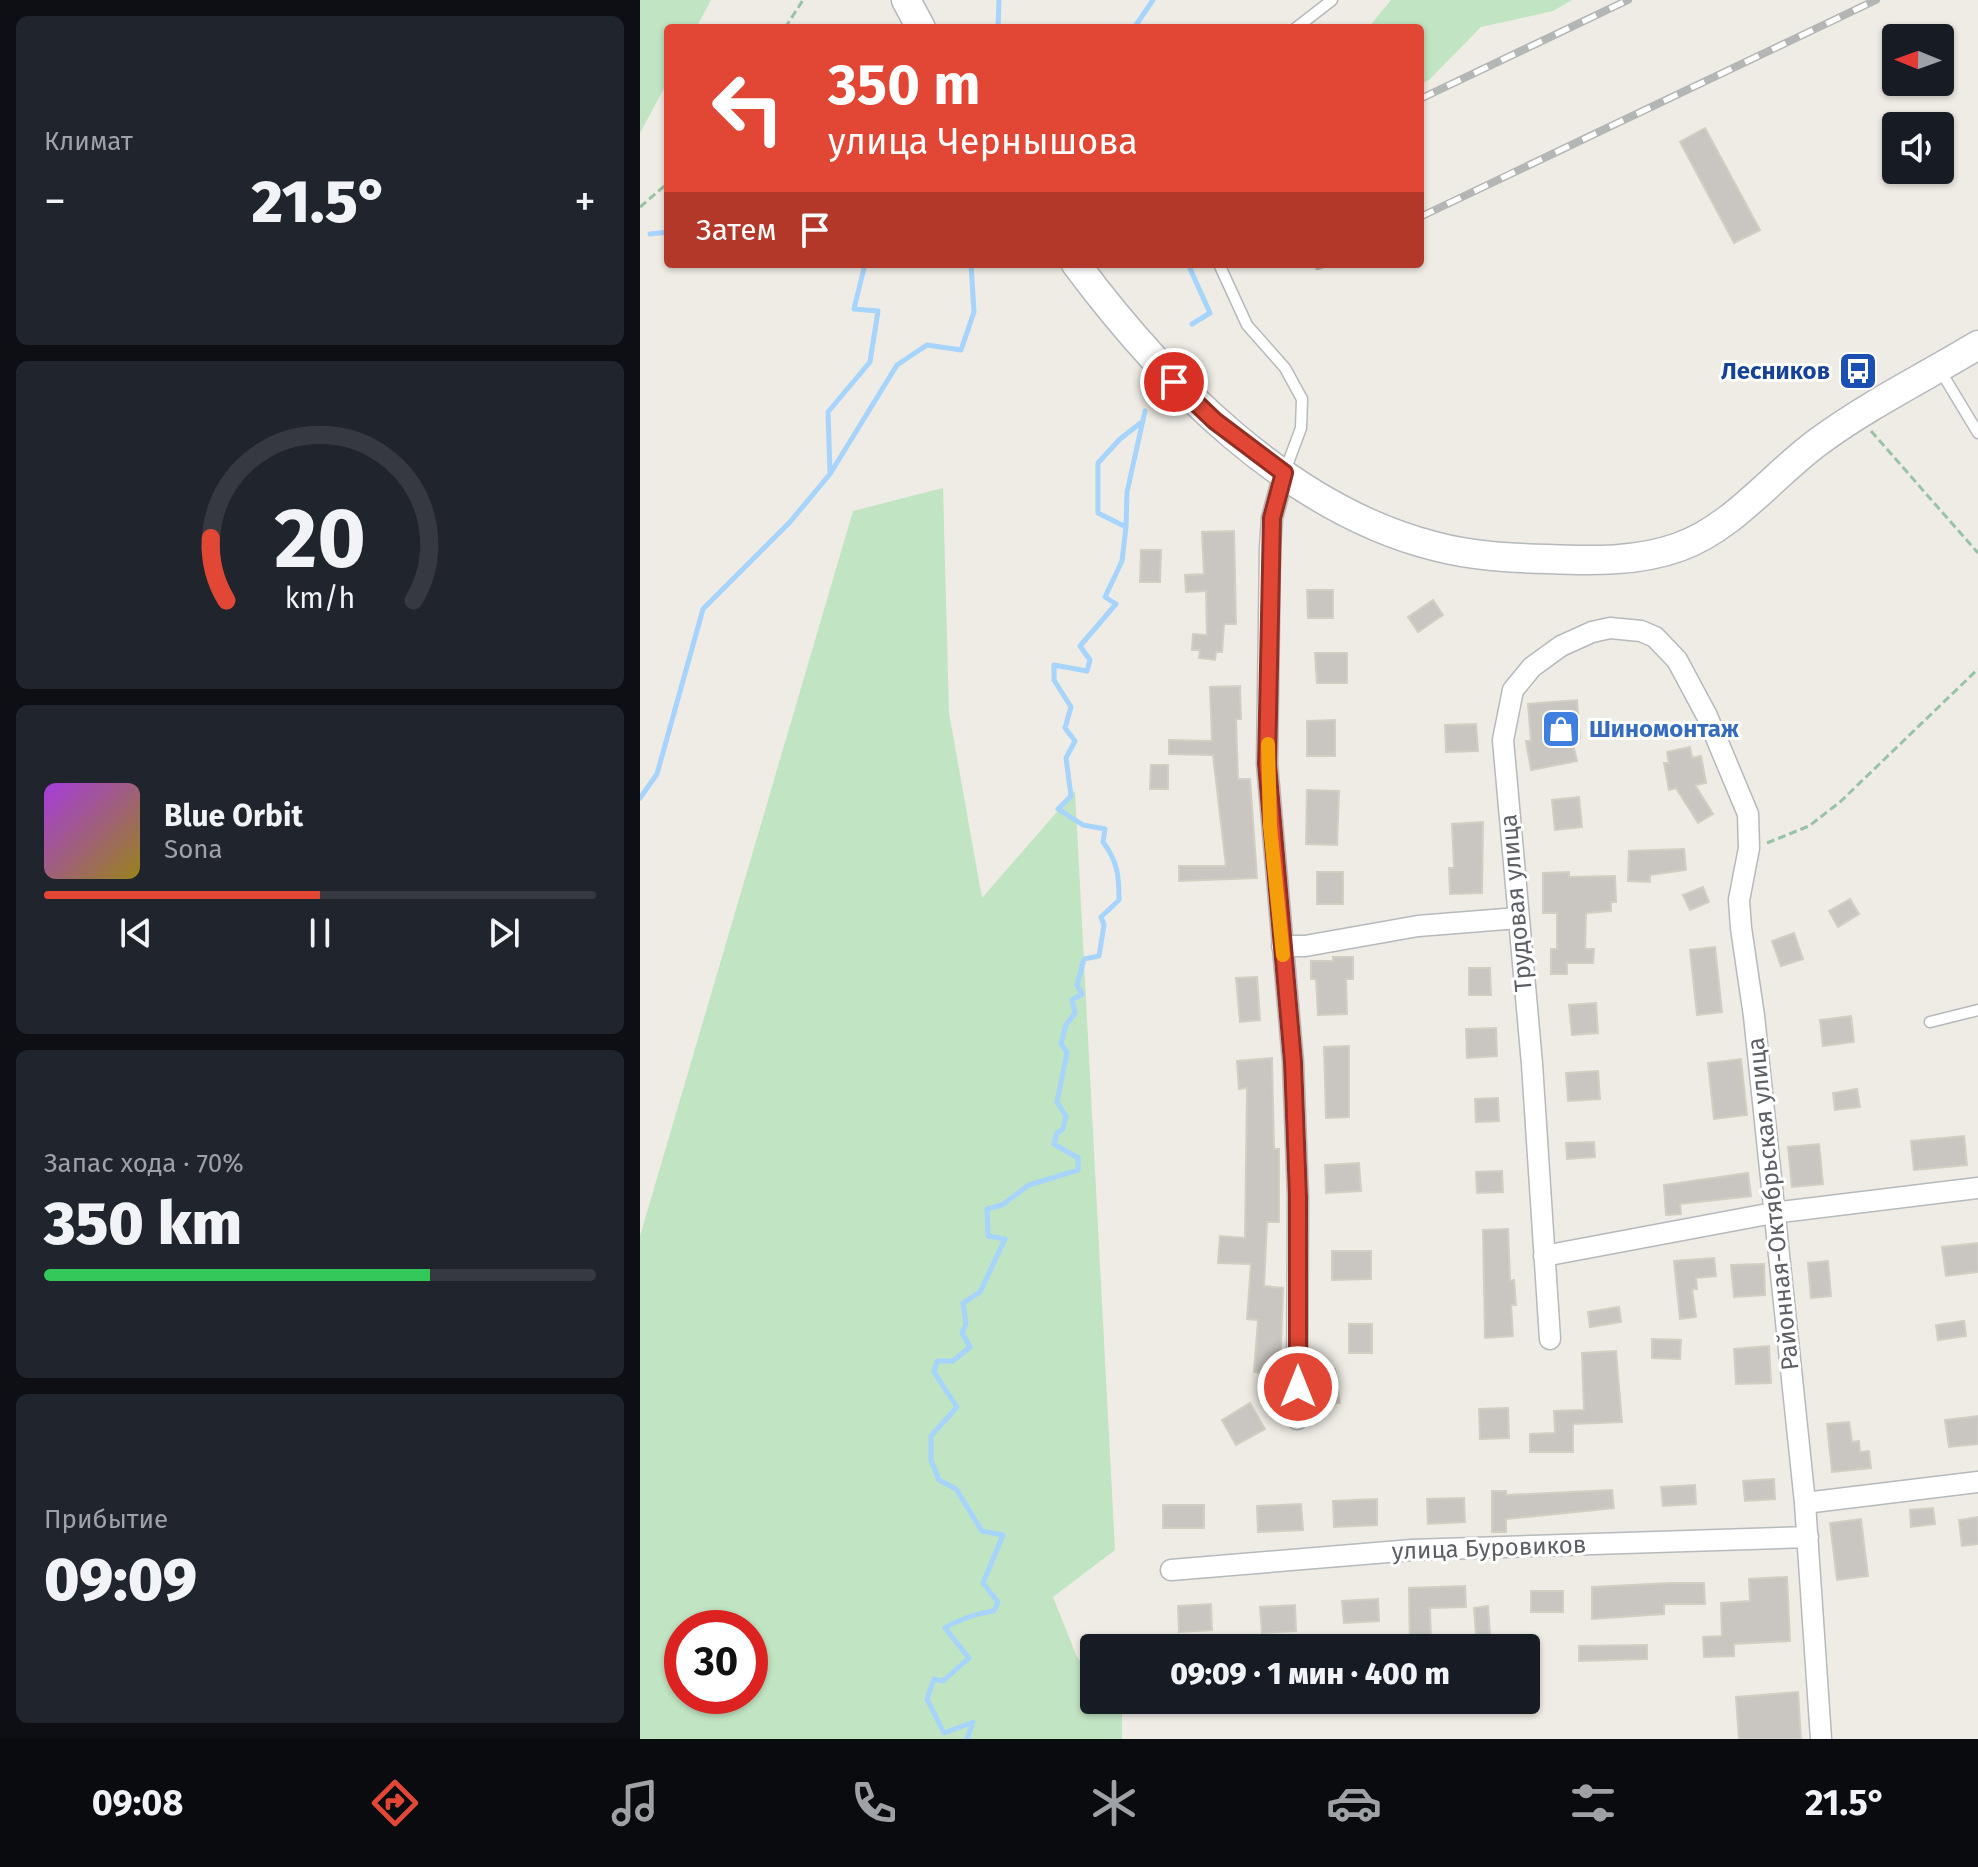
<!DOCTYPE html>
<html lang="ru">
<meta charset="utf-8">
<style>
:root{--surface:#171b24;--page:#20242c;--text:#f1f3f6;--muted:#9ea1a6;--line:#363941;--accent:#e24735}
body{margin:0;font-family:"Fira Sans",sans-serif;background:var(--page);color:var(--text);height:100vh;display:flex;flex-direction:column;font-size:30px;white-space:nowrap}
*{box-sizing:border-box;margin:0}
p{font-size:26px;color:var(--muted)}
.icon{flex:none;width:44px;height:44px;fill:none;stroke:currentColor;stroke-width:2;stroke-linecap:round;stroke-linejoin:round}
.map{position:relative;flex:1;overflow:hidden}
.panel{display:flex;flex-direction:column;gap:16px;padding:16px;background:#0d0f14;width:640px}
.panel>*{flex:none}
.guide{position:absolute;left:24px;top:24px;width:760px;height:244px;border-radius:8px;box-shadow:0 2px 6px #0004;background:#e24735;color:#fff;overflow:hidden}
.needle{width:52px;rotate:271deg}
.buttons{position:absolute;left:1242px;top:24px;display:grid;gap:16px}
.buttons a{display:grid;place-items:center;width:72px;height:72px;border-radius:8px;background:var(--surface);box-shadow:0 2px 6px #0004;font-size:40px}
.speed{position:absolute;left:24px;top:1610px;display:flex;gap:16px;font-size:40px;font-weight:700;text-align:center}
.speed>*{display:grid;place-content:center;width:104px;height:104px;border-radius:50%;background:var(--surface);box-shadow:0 2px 6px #0004;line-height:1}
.speed .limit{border:12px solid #d22;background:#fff;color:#111}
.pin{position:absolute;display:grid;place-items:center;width:68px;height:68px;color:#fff;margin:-34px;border:4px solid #fff;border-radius:50%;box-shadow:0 2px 8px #0007}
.me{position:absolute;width:88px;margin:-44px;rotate:0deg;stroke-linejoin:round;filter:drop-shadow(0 0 6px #0008)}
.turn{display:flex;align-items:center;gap:28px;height:168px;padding:0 32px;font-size:36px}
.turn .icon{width:104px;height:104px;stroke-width:2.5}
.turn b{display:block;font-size:56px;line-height:68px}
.then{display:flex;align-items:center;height:76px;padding:0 32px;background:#0003;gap:16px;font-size:30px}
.big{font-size:60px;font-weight:800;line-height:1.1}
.panel .card{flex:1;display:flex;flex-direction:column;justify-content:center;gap:12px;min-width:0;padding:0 28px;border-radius:12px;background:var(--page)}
.panel .dial{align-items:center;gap:0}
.dial svg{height:208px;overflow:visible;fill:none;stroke:var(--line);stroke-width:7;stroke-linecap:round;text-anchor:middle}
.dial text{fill:var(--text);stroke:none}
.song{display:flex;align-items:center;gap:24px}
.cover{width:96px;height:96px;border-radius:12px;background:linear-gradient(135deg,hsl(280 70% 55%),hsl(50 70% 35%))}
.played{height:8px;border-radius:4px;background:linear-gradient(90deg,var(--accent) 50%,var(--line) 50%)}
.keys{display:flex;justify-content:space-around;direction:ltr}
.heat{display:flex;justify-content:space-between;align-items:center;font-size:44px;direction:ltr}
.charge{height:12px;border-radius:6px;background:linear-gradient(90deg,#34c759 70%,var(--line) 0)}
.trip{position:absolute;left:440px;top:1634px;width:460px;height:80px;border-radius:8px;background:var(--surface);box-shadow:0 2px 6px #0004;font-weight:800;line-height:80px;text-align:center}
.menu{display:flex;height:128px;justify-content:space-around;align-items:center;background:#090b0e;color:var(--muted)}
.menu .icon{width:56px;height:56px}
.menu .selected{color:var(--accent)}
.menu b{font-size:36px;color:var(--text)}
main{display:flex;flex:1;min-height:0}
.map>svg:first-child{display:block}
.green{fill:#c1e4c2;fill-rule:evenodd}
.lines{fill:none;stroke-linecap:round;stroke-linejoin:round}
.stream{stroke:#a6d4fc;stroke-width:5}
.building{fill:#c9c6c1;stroke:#d2cec2;stroke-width:2}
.lane-casing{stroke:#b6b9bd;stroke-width:13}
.street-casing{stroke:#b6b9bd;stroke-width:23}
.secondary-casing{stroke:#b5b8bd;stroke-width:31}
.path{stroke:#99c3a6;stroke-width:3;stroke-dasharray:8 4;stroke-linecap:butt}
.lane{stroke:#fff;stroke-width:10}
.street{stroke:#fff;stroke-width:20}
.secondary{stroke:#fff;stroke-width:28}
.rail-casing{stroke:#b4b5b5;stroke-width:8}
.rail{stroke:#fff;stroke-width:5;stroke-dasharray:15;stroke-linecap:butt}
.route-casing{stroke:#932e22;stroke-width:20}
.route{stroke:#e24735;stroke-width:14}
.slow{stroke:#f59e0b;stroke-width:14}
.labels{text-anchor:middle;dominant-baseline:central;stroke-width:6;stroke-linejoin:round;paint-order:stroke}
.transit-label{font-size:24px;font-weight:bold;fill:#164399;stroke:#fff;text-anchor:end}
.shop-label{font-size:24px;font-weight:bold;fill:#366cbe;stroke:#fff;text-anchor:start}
.street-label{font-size:24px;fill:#5c5f64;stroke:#fff}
</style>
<main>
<section class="panel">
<div class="card"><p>Климат</p>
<div class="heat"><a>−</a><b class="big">21.5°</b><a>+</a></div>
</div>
<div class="card dial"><svg viewBox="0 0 100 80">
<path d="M14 69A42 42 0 1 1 86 69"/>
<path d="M14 69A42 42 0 0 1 8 45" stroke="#e24735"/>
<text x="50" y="56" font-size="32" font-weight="700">20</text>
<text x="50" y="72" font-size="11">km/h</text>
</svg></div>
<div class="card">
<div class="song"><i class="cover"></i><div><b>Blue Orbit</b><p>Sona</p></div></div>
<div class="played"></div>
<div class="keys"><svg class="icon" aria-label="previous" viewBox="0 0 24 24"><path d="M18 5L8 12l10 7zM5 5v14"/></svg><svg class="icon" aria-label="pause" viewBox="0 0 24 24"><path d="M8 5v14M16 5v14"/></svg><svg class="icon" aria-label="next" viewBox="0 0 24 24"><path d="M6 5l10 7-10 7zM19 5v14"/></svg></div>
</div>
<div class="card"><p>Запас хода · 70%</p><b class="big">350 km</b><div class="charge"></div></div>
<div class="card"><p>Прибытие</p><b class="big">09:09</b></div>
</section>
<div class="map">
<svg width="1338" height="1739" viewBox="0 0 1338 1739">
<rect width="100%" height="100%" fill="#eeece4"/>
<!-- green -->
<path class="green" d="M0,0H71L56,28H28V81L0,133Z
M751,0H932L913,11L841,27L789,80L780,84V28H728Z
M303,488L309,713L342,898L435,791L475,1550L413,1597L437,1657L454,1675V1700H477L482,1706V1739H0V1236L213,511ZM110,1628V1696H42V1628Z"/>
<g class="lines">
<!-- stream -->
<path class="stream" d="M358,28L359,0
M494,28L513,0
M10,234L28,232
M548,264L570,313L552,324
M190,473L188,412L230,362L238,311L214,309L225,264
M486,527L487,492L505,411
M0,798L17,774L63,609L150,522L190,474L257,365L287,345L321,350L334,312L331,264
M327,1739L333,1722L304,1733L287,1699L294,1679L303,1681L329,1658L305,1628C318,1620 338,1613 354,1611L358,1602L343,1583L363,1535L342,1531L316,1489L299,1480L291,1460V1436L317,1407L294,1372L297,1361H313L330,1347L322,1333L326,1324L323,1303L340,1292L365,1239L348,1236L347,1209L362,1205L389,1185L438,1170V1158L414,1144L417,1133L423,1129L426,1116L417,1102L427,1053L421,1043L426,1025L435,1013L432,1000L442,994L437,985L444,959L459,956L464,925L461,917L479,900C479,876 478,862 463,842L465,829L443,825L418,809L431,796L426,758L435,741L425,728L431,707L414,680V665L447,671L450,660L440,646L476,604L465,597L482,561L486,527L458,513V463L480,439L503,421"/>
</g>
<!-- building -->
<path class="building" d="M1065,128L1120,230L1094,243L1040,142Z
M594,531L596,624H584L582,652H576L575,660L559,658L560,650H552L553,634L567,635L566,591L546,592L545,575L564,574L562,532Z
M501,550H521L520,582H500Z
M667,590H693V618H668Z
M793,600L803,615L778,632L768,617Z
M675,653H707V683H677Z
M600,686L601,719H596L598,779H610L617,878L539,881V866H586L573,755L529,754V740L572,741L570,687Z
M937,700L940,739L932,740L937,761L891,770L886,741H891L888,704Z
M695,720V756H667V721Z
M836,724L838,751L806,752L805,725Z
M1050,747L1052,758L1061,756L1066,783L1055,785L1073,814L1058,823L1036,788L1029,790L1024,763H1029L1027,752Z
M511,765H528V789H510Z
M667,790L699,791L697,845L666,844Z
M939,797L942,827L915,830L912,800Z
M843,822L842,893L810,894L809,868H814L812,824Z
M1044,849L1046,870L1010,875V882L988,881L989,851Z
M677,872H703V904H677Z
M929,872V877L975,876L976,902H971V911L946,913L945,949H954L953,963H927V974H911V949H917V913H903V873Z
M1063,887L1069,902L1050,910L1043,895Z
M1210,899L1219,914L1198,927L1189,911Z
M1154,933L1163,959L1141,966L1132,941Z
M1075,947L1082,1012L1057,1015L1050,950Z
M693,957H713V979H706L707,1014L678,1015L676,979H671V961H693Z
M829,968H850L851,995H829Z
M617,977L620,1020L600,1022L596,978Z
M956,1003L958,1033L932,1035L929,1005Z
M1211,1016L1214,1042L1183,1046L1180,1020Z
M856,1028L857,1056L827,1058L826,1029Z
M709,1046V1117L686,1118L684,1047Z
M632,1058L634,1149H639V1222H627L624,1286L643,1288L640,1374L614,1372L618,1320L607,1319L611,1264L578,1263L580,1236L605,1238L607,1088L599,1089L597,1061Z
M1101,1059L1107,1115L1074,1119L1068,1063Z
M958,1071L960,1099L928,1101L926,1073Z
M1217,1089L1220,1107L1195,1110L1193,1093Z
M858,1098L859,1121L836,1122L835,1099Z
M1324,1136L1327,1165L1274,1170L1271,1141Z
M954,1142L955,1157L927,1159L926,1143Z
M1179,1144L1183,1184L1152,1187L1148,1147Z
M719,1163L721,1191L686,1193L685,1165Z
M862,1171L863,1192L837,1193L836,1172Z
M1108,1173L1111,1196L1040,1204L1041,1214L1026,1215L1024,1185Z
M868,1229L870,1281L874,1280L876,1305H871L873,1336L845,1338L843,1230Z
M1338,1243V1272L1306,1276L1302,1247Z
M692,1251H731V1279L692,1280Z
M1074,1258L1076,1276L1056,1278L1057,1289H1052L1056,1317L1040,1319L1034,1261Z
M1188,1261L1191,1296L1171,1298L1168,1263Z
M1124,1264L1125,1295L1094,1297L1091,1265Z
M979,1307L981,1322L950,1327L948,1312Z
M1324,1321L1326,1336L1298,1340L1296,1325Z
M709,1324H732V1353H709Z
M1012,1339L1041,1340L1040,1359L1012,1358Z
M1129,1346L1131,1383L1096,1384L1094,1349Z
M976,1351L982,1422L933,1424V1452H890V1434L915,1433L914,1411L944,1410L942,1353Z
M695,1369L700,1403L670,1407V1372Z
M610,1403L625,1429L596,1445L582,1420Z
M868,1408L869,1438L840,1439L839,1409Z
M1338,1416V1444L1309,1447L1305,1420Z
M1209,1422L1212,1442L1219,1441L1220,1452L1229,1451L1231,1468L1192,1472L1187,1424Z
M1134,1479L1135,1499L1105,1501L1103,1481Z
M1055,1485L1056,1504L1023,1506L1021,1487Z
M972,1490L974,1508L866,1519V1532H852V1491H866V1495Z
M824,1498L825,1522L788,1524L787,1499Z
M737,1499V1525L694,1527L693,1501Z
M661,1504L663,1530L618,1532L617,1506Z
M523,1505H564V1528H523Z
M1293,1508L1295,1524L1271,1527L1270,1510Z
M1338,1517V1544L1322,1546L1319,1520Z
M1221,1519L1228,1576L1197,1580L1190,1523Z
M1147,1577L1150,1641L1094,1644V1656L1064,1657L1063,1637L1082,1636L1081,1603L1110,1601L1109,1579Z
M1031,1583H1064L1065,1604H1024V1614L952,1619V1587Z
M825,1586L826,1607L790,1608L791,1648H770L769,1588Z
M891,1591H923V1612H891Z
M738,1599L739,1621L704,1623L702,1601Z
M571,1604L572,1630L539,1632L538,1606Z
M655,1605L656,1631L622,1633L620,1607Z
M848,1606L851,1648H837L834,1608Z
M1007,1645V1659L939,1661V1646Z
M1158,1692L1161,1739H1099L1096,1697Z"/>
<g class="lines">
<defs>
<path id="lane" d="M656,28L692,0
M579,264L607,325L645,368L662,399L661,428L645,471
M1300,370L1338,433
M1290,1022L1338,1010"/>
<path id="street" d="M644,473L632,518L630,548L627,764L653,1062L658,1197L657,1419
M642,946H665L778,926L878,918
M904,1256L1133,1213L1338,1188
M910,1339L892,1064L863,740L873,690L892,667L921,646L952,632L970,628L1001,631L1015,637L1037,660L1067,716L1108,814L1109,848L1099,900L1101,928L1114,1016L1165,1503L1181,1739
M1165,1503L1338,1482
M531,1570L772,1550L1168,1537"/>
<path id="secondary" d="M266,0L281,28
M436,264C523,381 648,509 794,546C831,556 870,558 908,559C951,561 998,562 1039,547C1093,528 1133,475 1178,442C1228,405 1285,377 1338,345"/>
</defs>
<!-- lane casing -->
<use href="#lane" class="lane-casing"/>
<!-- street casing -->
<use href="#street" class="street-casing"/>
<!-- secondary casing -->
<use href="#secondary" class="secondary-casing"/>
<!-- path -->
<path class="path" d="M145,28L163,0
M0,207L28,183
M1231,431L1338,553
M1127,843L1169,826L1200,802L1338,669"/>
<!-- lane -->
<use href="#lane" class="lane"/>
<!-- street -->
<use href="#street" class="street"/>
<!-- secondary -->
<use href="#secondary" class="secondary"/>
<defs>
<path id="rail" d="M780,99L988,0
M780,217L1236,0
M678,266L683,264"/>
</defs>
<!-- rail casing -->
<use href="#rail" class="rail-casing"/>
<!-- rail -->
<use href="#rail" class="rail"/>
</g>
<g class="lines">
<defs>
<path id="route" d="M534,382L575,421L644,473L632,518L627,764L653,1062L658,1197V1387"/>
</defs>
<!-- route casing -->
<use href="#route" class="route-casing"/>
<!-- route -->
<use href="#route" class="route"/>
<!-- slow -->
<path class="slow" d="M628,744L630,826L643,955"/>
</g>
<!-- icons -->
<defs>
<symbol id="bus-square" viewBox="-11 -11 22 22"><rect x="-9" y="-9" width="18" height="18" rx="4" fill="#1a4fb4" stroke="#fff"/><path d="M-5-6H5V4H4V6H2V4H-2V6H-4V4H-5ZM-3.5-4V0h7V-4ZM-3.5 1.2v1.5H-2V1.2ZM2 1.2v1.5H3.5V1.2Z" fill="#fff"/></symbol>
<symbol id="shop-square" viewBox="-11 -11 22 22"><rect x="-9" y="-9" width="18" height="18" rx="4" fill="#3f7fe0" stroke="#fff"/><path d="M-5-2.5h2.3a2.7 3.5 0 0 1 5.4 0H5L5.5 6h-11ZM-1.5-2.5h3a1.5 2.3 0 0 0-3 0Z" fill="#fff"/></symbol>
</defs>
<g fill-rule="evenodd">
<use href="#bus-square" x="1196" y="349" width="44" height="44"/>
<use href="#shop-square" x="899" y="707" width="44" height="44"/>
</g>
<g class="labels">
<!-- transit labels -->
<g class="transit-label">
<text x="1190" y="371">Лесников</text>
</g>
<!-- shop labels -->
<g class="shop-label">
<text x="949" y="729">Шиномонтаж</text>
</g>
<!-- street labels -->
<g class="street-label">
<text transform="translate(876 903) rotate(-95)">Трудовая улица</text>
<text transform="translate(1133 1204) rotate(-96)">Районная-Октябрьская улица</text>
<text transform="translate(849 1548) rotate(-2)">улица Буровиков</text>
</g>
</g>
</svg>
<div class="buttons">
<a><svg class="needle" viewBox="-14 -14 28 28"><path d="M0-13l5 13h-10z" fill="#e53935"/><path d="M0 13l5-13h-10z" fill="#9ea1a6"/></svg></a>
<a><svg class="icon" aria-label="sound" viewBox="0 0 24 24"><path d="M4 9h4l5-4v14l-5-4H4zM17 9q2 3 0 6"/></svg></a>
</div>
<div class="speed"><div class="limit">30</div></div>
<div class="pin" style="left:534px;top:382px;background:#d93025"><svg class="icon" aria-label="arrive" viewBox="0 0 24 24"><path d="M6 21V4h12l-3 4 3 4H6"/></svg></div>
<svg class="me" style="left:658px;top:1387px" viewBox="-20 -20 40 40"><circle r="17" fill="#e24735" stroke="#fff" stroke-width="3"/><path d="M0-11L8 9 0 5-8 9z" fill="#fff"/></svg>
<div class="trip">09:09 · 1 мин · 400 m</div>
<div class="guide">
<div class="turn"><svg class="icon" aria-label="left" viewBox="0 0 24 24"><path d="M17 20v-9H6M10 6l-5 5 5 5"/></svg><div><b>350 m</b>улица Чернышова</div></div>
<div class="then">Затем<svg class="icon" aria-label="arrive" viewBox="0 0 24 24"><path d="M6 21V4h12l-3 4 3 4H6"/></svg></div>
</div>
</div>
</main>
<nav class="menu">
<b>09:08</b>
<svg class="icon selected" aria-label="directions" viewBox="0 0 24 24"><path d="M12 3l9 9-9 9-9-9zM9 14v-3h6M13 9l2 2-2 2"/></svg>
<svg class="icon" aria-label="music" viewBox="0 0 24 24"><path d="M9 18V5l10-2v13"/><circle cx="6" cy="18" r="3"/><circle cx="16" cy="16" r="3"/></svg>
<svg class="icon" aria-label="phone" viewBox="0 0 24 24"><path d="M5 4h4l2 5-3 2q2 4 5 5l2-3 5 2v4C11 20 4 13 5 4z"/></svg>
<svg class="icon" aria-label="climate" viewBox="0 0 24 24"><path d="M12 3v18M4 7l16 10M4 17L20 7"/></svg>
<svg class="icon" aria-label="car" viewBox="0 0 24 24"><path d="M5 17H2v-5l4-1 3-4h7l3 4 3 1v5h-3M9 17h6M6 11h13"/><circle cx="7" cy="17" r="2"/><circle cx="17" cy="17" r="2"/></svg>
<svg class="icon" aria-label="filters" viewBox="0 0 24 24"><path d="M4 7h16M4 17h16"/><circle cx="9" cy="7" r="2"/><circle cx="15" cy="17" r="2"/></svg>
<b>21.5°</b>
</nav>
